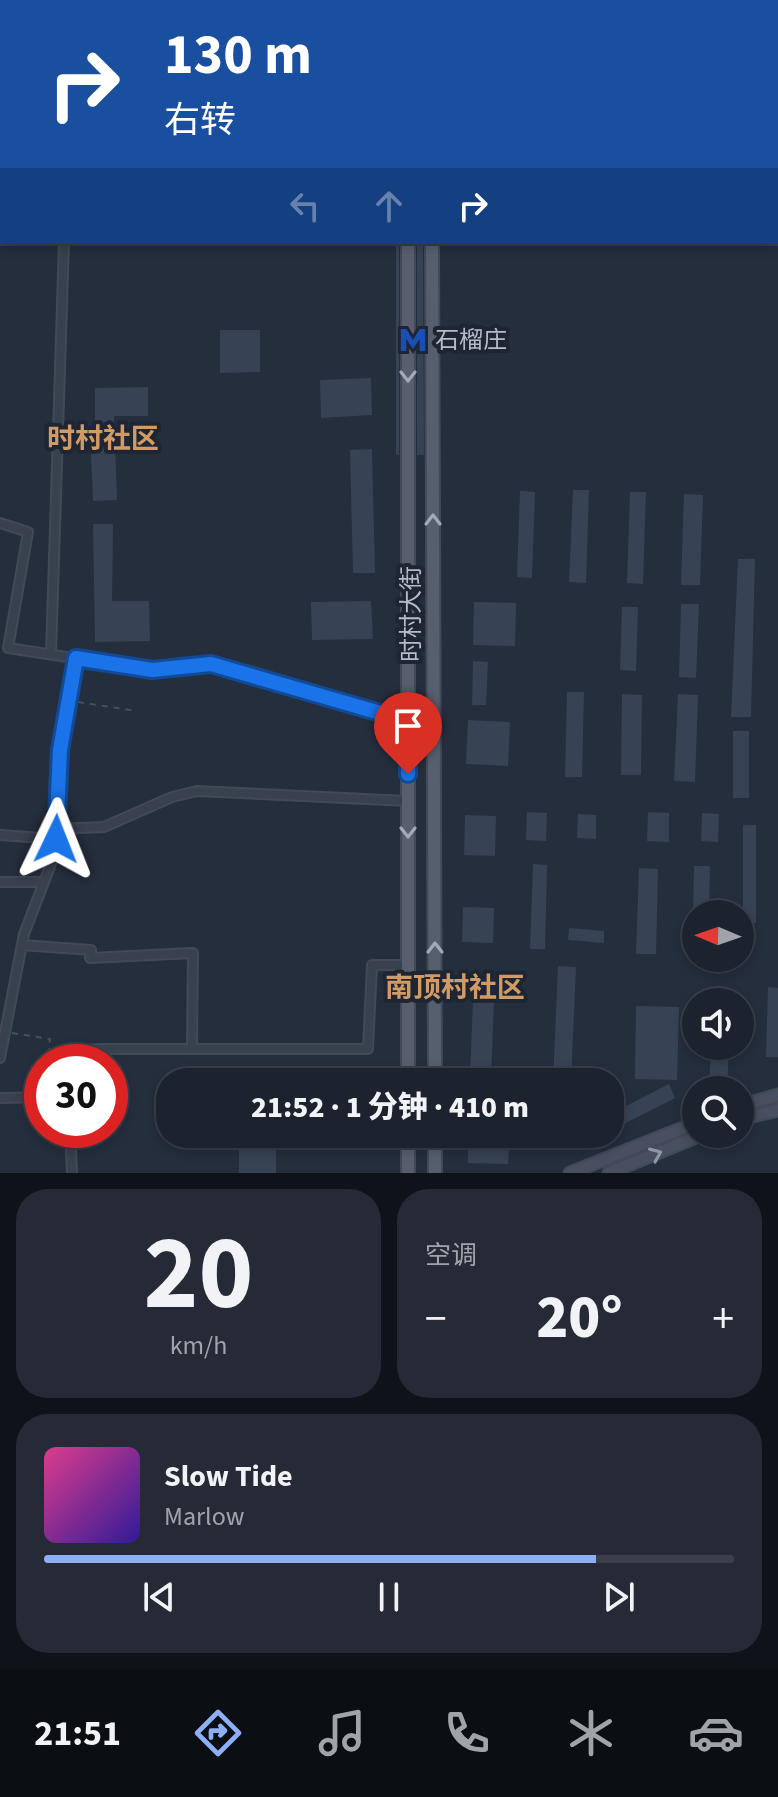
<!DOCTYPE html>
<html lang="zh">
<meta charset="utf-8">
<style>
:root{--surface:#1c222e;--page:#252a36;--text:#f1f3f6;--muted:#a0a4aa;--line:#3a3f4a;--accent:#8daff5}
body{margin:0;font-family:"Source Sans 3","Noto Sans SC",sans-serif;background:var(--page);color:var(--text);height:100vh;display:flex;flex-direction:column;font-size:30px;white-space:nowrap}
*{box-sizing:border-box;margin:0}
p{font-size:26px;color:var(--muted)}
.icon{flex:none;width:44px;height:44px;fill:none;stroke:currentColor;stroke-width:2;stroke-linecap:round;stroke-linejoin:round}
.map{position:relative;height:1173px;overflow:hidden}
.drawer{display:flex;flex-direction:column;gap:16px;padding:16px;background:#0f1319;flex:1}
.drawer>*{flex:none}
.top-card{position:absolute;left:0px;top:0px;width:778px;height:244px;box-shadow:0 4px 12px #0003,0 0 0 2px var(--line);background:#1a4fa0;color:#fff;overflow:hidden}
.needle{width:52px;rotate:272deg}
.tools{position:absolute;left:682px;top:900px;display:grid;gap:16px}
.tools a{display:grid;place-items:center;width:72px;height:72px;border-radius:50%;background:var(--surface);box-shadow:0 4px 12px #0003,0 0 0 2px var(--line);font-size:40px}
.speed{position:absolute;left:24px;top:1044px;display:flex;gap:16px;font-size:40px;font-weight:700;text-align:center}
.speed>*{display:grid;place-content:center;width:104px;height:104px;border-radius:50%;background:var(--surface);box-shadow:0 4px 12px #0003,0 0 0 2px var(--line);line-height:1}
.speed .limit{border:12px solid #d22;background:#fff;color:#111}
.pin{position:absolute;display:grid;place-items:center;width:68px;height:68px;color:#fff;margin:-82px -34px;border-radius:50% 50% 50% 0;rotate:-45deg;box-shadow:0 0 8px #0007}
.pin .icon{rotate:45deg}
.me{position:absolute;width:88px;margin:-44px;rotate:2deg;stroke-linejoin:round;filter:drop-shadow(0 0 6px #0008)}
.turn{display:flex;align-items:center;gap:28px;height:168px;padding:0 32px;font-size:36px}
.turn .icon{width:104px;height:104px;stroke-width:2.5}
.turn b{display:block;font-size:56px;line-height:68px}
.lanes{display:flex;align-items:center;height:76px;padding:0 32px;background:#0003;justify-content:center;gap:40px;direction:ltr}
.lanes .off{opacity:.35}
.big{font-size:60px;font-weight:800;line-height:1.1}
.drawer .widget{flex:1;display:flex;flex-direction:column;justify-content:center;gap:12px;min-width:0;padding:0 28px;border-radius:32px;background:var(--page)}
.drawer .dial{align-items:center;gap:0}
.dial b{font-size:104px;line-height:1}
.song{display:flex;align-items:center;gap:24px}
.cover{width:96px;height:96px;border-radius:12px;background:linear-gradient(135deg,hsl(330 70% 55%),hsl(250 70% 35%))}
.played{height:8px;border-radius:4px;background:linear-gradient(90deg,var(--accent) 80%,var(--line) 80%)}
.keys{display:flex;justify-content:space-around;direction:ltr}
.heat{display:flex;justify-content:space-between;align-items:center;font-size:44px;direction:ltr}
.drawer .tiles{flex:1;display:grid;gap:16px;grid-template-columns:1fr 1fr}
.widget:last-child{grid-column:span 2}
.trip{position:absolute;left:156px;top:1068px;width:468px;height:80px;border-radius:32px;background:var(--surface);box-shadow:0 4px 12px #0003,0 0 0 2px var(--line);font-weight:800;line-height:80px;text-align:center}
.tab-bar{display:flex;height:128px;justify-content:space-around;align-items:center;background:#0b0e12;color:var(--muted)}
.tab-bar .icon{width:56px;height:56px}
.tab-bar .active{color:var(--accent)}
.tab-bar b{font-size:36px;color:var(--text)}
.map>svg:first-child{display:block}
.building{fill:#374254}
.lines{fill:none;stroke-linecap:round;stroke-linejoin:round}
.street-casing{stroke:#424957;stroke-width:12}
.secondary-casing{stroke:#424957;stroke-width:15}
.primary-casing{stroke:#424957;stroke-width:16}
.path{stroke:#405357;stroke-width:2;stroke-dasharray:6 6;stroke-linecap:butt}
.street{stroke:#39404e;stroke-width:8}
.secondary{stroke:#474f60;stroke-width:11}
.primary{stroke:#575f6e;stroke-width:12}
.oneway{stroke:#a2a9b7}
.oneway2{stroke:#8e95a4}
.route-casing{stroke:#114b97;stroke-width:20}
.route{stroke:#1a73e8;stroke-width:14}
.labels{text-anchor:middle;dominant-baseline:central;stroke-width:8;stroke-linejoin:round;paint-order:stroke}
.poi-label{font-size:24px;fill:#b5bbc9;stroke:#1e2533;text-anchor:start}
.street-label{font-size:24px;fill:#b5bbc9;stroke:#1e2533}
.quarter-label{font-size:28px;font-weight:bold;fill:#d29b66;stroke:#1e2533}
</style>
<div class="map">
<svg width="778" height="1173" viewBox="0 0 778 1173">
<rect width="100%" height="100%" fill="#252e3d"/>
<!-- building -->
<path class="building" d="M396,242H399V455H396Z
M417,242H423L424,455H417Z
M220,330H260V372L220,373Z
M371,378L372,415L321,418L320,380Z
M148,387V416H114L117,500L93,501L90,430H95V388Z
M372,449L375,573H353L350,450Z
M573,490H589L586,583L569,582Z
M520,491L535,492L532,578L517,577Z
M630,492H646L643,584L627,583Z
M684,494L703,495L700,585H681Z
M93,524H113L112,601H149L150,641L95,642Z
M738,559H755L751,717H731Z
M371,601L373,639L312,640L311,602Z
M474,602L516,603L515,646L473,645Z
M681,604H699L696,678L679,677Z
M622,607H638L636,671L620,670Z
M473,661L488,662L486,705H472Z
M567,692H584L582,777H565Z
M622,694L642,695L641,775H621Z
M678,694L698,695L695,782L674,781Z
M468,720L510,722L508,766L466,764Z
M733,731H749V798H733Z
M527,812L547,813L546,841L526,840Z
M648,812L669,813V842L647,841Z
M702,813L719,814L718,842L701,841Z
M578,814L596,815V839L577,838Z
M465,815L496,816L495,856L464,855Z
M743,825H756V923H743Z
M533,864L547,865L545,949H530Z
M694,866H710L709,914H693Z
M639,868L658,869L656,954H636Z
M463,907L494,908L493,943L462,942Z
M569,928L604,931V943L568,940Z
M558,966L576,967L571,1082H553Z
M768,987L778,988V1057H766Z
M473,999L494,1000L491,1080L470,1079Z
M636,1006L679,1007L677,1080L635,1079Z
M711,1046H729L727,1090L709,1089Z
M669,1084L675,1098L610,1131V1107L622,1102L624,1107Z
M518,1134H538L537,1150L518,1149Z
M558,1134H603L565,1150Z
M468,1143L509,1144L508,1164L468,1163Z
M239,1147L276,1148V1173H239Z"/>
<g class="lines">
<defs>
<path id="street" d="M320,0L358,2
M72,2V0
M668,2L669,0
M0,523L28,532L8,648L152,670L211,664L408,721
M51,654L64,242
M57,829L104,827L172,797L197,791L408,801
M0,835L56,839
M0,882H44
M22,945L91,950L90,958L193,953L192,1049
M0,1058L24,934L56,851L60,750L76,658
M69,1062V1051L100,1049H368L372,965H408
M0,1098L42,1097
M70,1130L72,1173"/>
<path id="secondary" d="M776,198H778
M0,204H2
M776,219H778
M0,221H2
M740,1106L778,1095
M740,1119L778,1110
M570,1173L696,1123
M609,1173L703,1134"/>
<path id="primary" d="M417,2V0
M434,2V0
M432,242L435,1082
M408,1082V242
M435,1134V1173
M408,1173V1134"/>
</defs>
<!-- street casing -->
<use href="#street" class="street-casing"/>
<!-- secondary casing -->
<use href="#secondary" class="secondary-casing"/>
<!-- primary casing -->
<use href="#primary" class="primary-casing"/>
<!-- path -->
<path class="path" d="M78,702L137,711
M12,1033L50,1039L49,1049L61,1050"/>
<!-- street -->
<use href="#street" class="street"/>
<!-- secondary -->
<use href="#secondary" class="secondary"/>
<!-- primary -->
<use href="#primary" class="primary"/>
</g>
<!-- one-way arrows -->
<defs><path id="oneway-chevron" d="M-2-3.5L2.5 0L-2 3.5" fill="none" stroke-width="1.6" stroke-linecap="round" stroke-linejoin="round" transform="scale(2)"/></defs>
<g class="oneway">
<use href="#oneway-chevron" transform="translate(408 376) rotate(90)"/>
<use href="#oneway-chevron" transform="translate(433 520) rotate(-90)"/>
<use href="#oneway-chevron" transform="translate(408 832) rotate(90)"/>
<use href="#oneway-chevron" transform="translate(435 948) rotate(-90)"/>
</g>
<use class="oneway2" href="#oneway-chevron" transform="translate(656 1154) rotate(-23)"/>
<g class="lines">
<defs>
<path id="route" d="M56,839L60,750L76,658L152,670L211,664L408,721V774"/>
</defs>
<!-- route casing -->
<use href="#route" class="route-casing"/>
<!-- route -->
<use href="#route" class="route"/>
</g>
<!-- icons -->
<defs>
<symbol id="metro-bare" viewBox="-9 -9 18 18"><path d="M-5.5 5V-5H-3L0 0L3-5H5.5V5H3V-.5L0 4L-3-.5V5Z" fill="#1a4fb4" stroke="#1e2533" stroke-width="2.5" paint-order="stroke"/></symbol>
</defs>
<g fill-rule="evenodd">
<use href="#metro-bare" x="393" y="320" width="40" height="40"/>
</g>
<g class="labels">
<!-- poi labels -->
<g class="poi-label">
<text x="435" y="340">石榴庄</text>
</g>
<!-- street labels -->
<g class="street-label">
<text transform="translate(411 614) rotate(-90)">时村大街</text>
</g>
<!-- quarter labels -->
<g class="quarter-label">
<text x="103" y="439">时村社区</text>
<text x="455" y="988">南顶村社区</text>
</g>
</g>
</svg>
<div class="tools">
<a><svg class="needle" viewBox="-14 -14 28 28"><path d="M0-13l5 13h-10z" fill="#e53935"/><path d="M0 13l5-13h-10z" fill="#a0a4aa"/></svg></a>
<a><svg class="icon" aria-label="sound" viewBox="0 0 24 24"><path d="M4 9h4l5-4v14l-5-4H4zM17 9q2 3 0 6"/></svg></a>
<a><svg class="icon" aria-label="search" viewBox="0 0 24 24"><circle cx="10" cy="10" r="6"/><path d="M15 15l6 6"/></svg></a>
</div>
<div class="speed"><div class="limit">30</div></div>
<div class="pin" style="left:408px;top:774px;background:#d93025"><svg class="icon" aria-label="arrive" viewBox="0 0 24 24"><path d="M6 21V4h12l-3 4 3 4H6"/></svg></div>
<svg class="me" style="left:56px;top:839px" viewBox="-20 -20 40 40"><path d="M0-17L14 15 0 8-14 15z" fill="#1a73e8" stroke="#fff" stroke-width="4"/></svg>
<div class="trip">21:52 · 1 分钟 · 410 m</div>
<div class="top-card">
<div class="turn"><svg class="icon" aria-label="right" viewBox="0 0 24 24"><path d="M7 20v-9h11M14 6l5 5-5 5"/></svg><div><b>130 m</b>右转</div></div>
<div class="lanes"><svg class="icon off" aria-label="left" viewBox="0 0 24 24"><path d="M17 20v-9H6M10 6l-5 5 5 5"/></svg><svg class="icon off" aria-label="ahead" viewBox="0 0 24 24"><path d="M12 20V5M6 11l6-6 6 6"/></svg><svg class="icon" aria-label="right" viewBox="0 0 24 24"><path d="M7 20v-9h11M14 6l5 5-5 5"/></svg></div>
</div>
</div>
<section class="drawer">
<div class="tiles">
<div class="widget dial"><b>20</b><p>km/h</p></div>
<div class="widget"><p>空调</p>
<div class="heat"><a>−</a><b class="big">20°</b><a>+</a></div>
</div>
<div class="widget">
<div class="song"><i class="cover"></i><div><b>Slow Tide</b><p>Marlow</p></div></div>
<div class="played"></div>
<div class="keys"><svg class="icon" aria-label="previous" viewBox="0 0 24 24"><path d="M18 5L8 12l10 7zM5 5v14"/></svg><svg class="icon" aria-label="pause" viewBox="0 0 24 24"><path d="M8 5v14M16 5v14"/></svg><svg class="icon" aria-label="next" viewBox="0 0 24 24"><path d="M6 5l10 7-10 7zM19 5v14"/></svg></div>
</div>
</div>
</section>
<nav class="tab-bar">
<b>21:51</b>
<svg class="icon active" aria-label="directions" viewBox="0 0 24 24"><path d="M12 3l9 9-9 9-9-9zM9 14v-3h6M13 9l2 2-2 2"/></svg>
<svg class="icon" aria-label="music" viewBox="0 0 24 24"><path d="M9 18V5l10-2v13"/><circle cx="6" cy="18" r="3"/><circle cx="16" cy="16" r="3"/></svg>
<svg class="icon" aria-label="phone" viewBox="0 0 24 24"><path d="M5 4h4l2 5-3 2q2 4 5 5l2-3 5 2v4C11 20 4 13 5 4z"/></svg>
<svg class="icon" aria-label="climate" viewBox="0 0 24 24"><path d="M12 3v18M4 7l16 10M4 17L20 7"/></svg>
<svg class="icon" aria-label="car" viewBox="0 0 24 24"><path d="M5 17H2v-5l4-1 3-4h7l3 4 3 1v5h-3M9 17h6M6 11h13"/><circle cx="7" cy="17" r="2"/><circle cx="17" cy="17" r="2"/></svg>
</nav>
